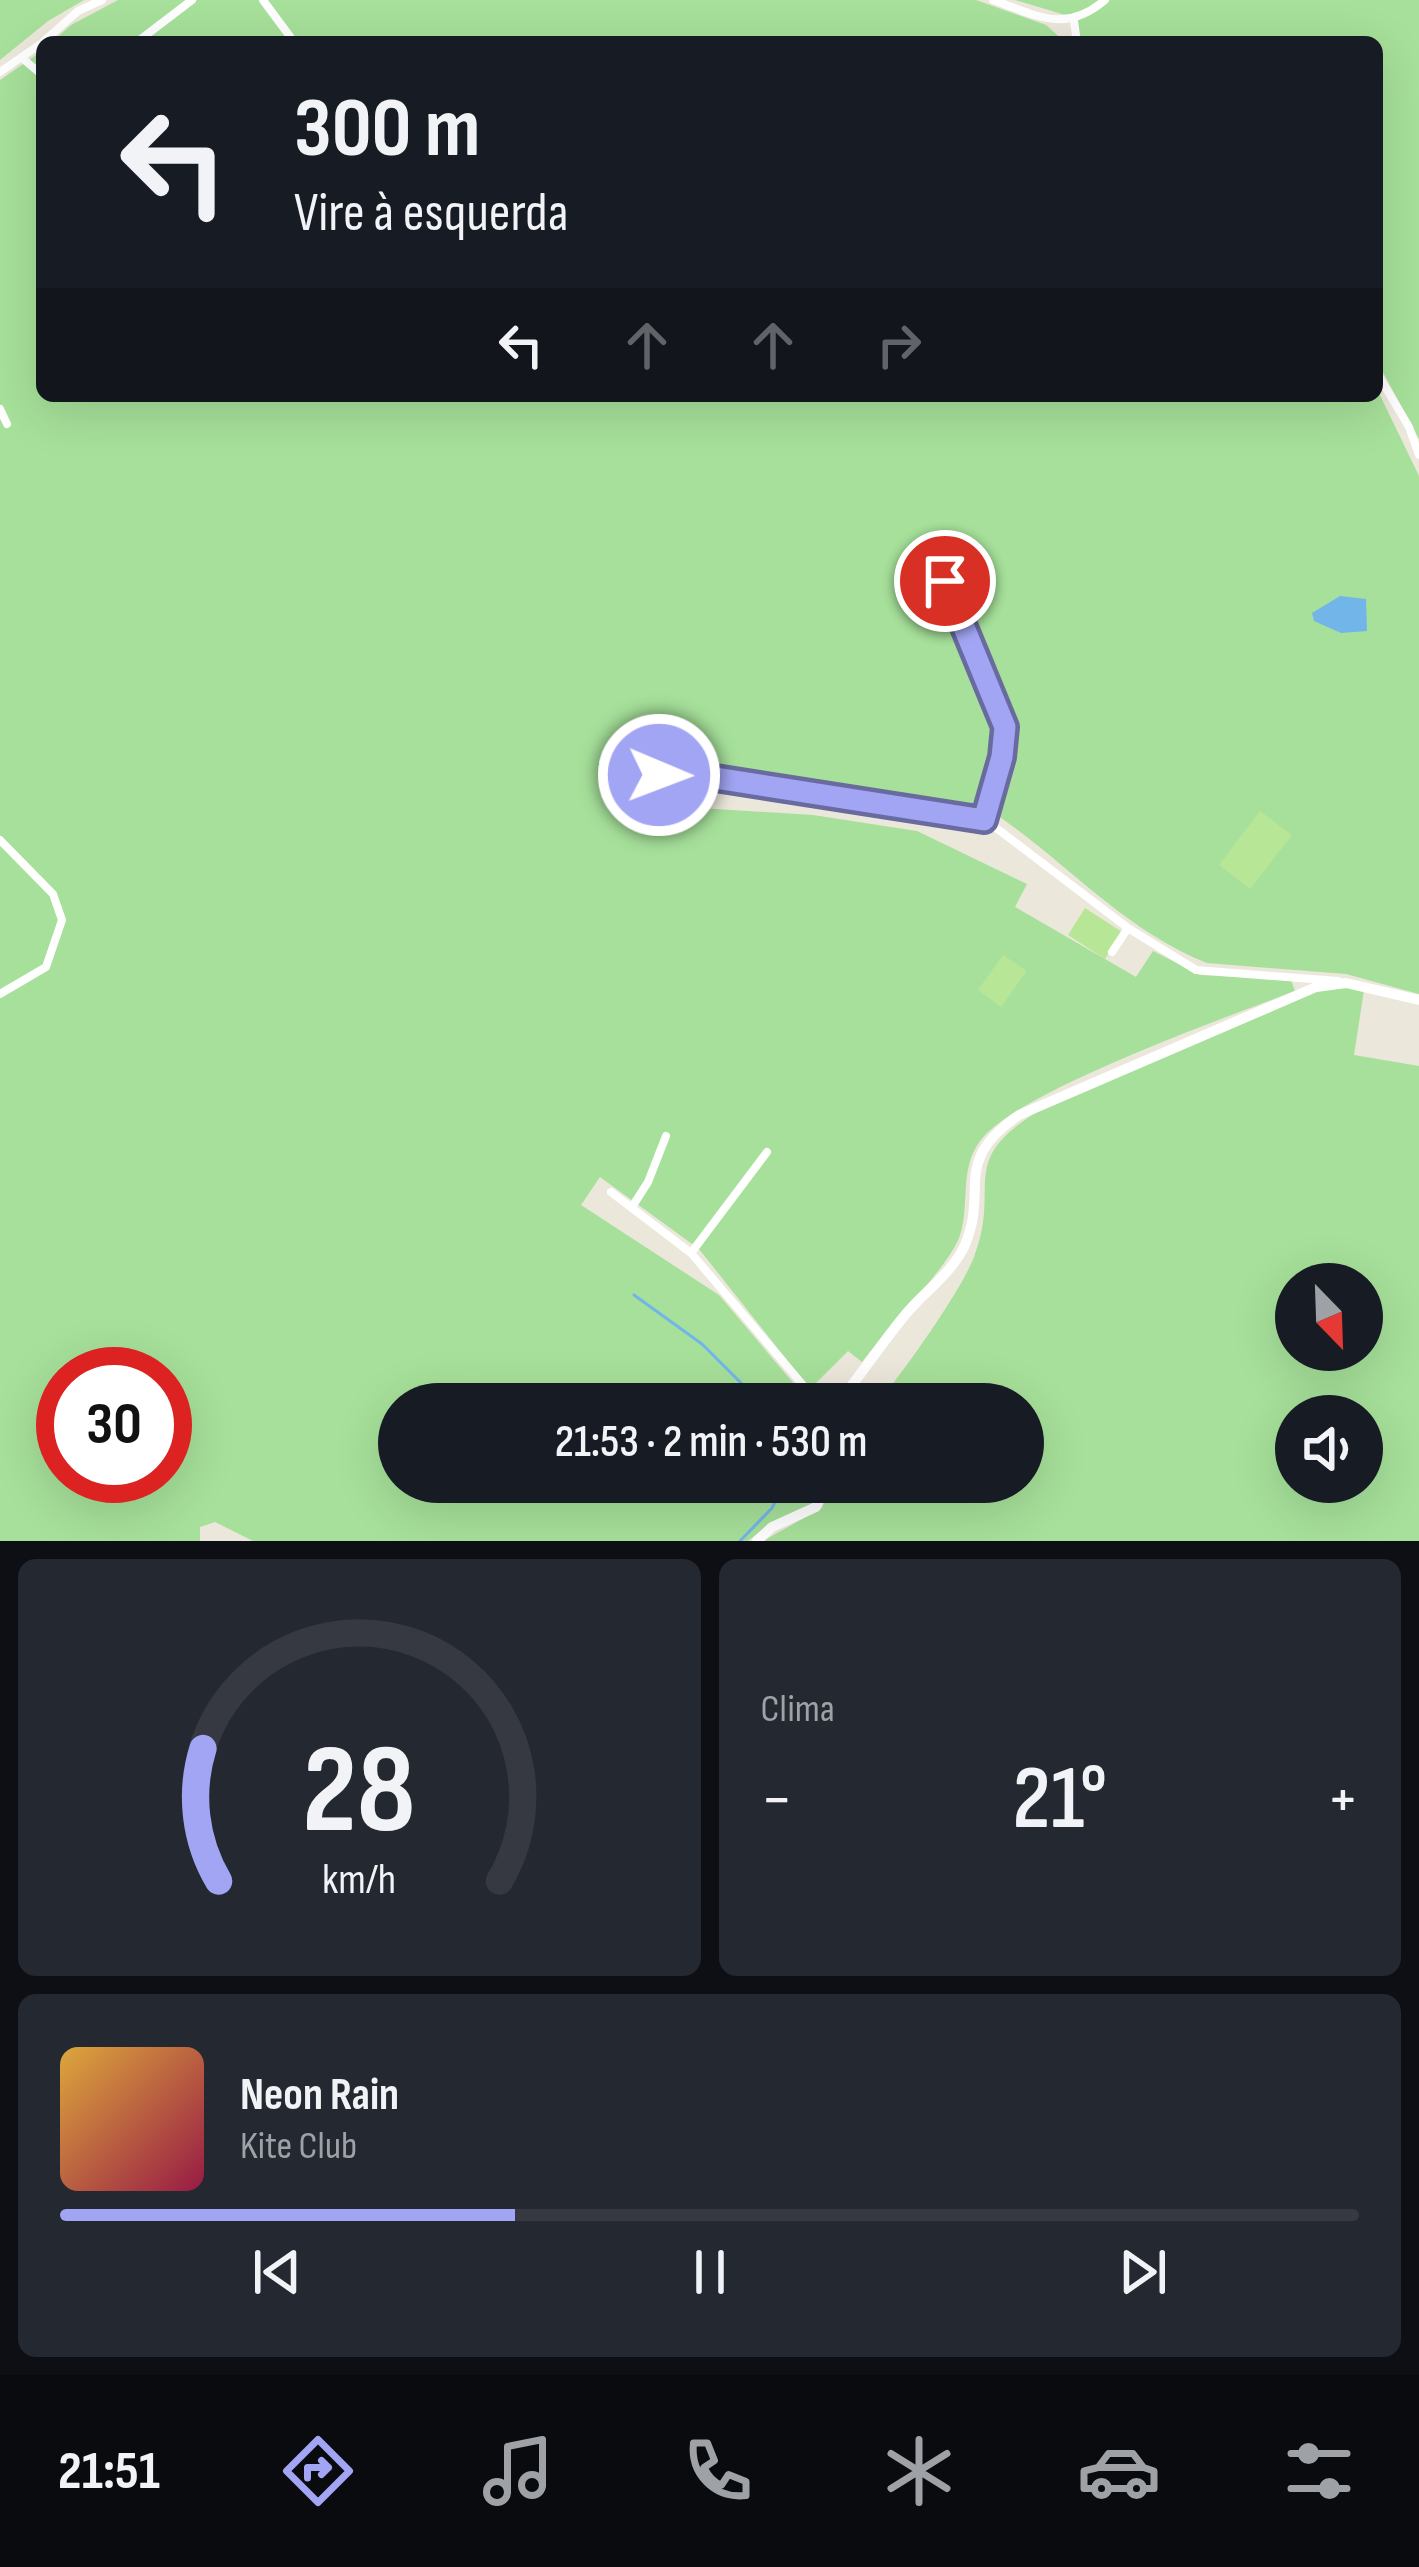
<!DOCTYPE html>
<html lang="pt">
<meta charset="utf-8">
<style>
:root{--surface:#171b24;--page:#242831;--text:#f1f3f6;--muted:#9ea1a6;--line:#363941;--accent:#a2a5f4}
body{margin:0;font-family:"Sofia Sans Condensed",sans-serif;background:var(--page);color:var(--text);height:100vh;display:flex;flex-direction:column;font-size:45px;white-space:nowrap}
*{box-sizing:border-box;margin:0}
p{font-size:39px;color:var(--muted)}
.icon{flex:none;width:66px;height:66px;fill:none;stroke:currentColor;stroke-width:2;stroke-linecap:round;stroke-linejoin:round}
.map{position:relative;height:1541px;overflow:hidden}
.sheet{display:flex;flex-direction:column;gap:18px;padding:18px;background:#0d0f14;flex:1}
.sheet>*{flex:none}
.banner{position:absolute;left:36px;top:36px;width:1347px;height:366px;border-radius:18px;box-shadow:0 12px 48px #0002;background:#171b24;color:var(--text);overflow:hidden}
.needle{width:78px;rotate:157deg}
.controls{position:absolute;left:1275px;top:1263px;display:grid;gap:24px}
.controls a{display:grid;place-items:center;width:108px;height:108px;border-radius:50%;background:var(--surface);box-shadow:0 12px 48px #0002;font-size:60px}
.speed{position:absolute;left:36px;top:1347px;display:flex;gap:24px;font-size:60px;font-weight:700;text-align:center}
.speed>*{display:grid;place-content:center;width:156px;height:156px;border-radius:50%;background:var(--surface);box-shadow:0 12px 48px #0002;line-height:1}
.speed .limit{border:18px solid #d22;background:#fff;color:#111}
.pin{position:absolute;display:grid;place-items:center;width:102px;height:102px;color:#fff;margin:-51px;border:6px solid #fff;border-radius:50%;box-shadow:0 3px 12px #0007}
.me{position:absolute;width:132px;margin:-66px;rotate:91deg;stroke-linejoin:round;filter:drop-shadow(0 0 9px #0008)}
.turn{display:flex;align-items:center;gap:42px;height:252px;padding:0 60px;font-size:54px}
.turn .icon{width:156px;height:156px;stroke-width:2.5}
.turn b{display:block;font-size:84px;line-height:102px}
.lanes{display:flex;align-items:center;height:114px;padding:0 60px;background:#0003;justify-content:center;gap:60px;direction:ltr}
.lanes .off{opacity:.35}
.big{font-size:90px;font-weight:600;line-height:1.1}
.sheet .widget{flex:1;display:flex;flex-direction:column;justify-content:center;gap:18px;min-width:0;padding:0 42px;border-radius:18px;background:var(--page)}
.sheet .dial{align-items:center;gap:0}
.dial svg{height:312px;overflow:visible;fill:none;stroke:var(--line);stroke-width:7;stroke-linecap:round;text-anchor:middle}
.dial text{fill:var(--text);stroke:none}
.song{display:flex;align-items:center;gap:36px}
.cover{width:144px;height:144px;border-radius:18px;background:linear-gradient(135deg,hsl(40 70% 55%),hsl(340 70% 35%))}
.played{height:12px;border-radius:6px;background:linear-gradient(90deg,var(--accent) 35%,var(--line) 35%)}
.keys{display:flex;justify-content:space-around;direction:ltr}
.heat{display:flex;justify-content:space-between;align-items:center;font-size:66px;direction:ltr}
.sheet .tiles{flex:1;display:grid;gap:18px;grid-template-columns:1fr 1fr}
.widget:last-child{grid-column:span 2}
.trip{position:absolute;left:378px;top:1383px;width:666px;height:120px;border-radius:60px;background:var(--surface);box-shadow:0 12px 48px #0002;font-weight:600;line-height:120px;text-align:center}
.tabs{display:flex;height:192px;justify-content:space-around;align-items:center;background:#090b0e;color:var(--muted)}
.tabs .icon{width:84px;height:84px}
.tabs .active{color:var(--accent)}
.tabs b{font-size:54px;color:var(--text)}
.map>svg:first-child{display:block}
.green{fill:#a6e09a;fill-rule:evenodd}
.pitch{fill:#b7e696}
.water{fill:#72b6e9}
.lines{fill:none;stroke-linecap:round;stroke-linejoin:round}
.stream{stroke:#72b6e9;stroke-width:3}
.street{stroke:#fff;stroke-width:8}
.secondary{stroke:#fff;stroke-width:10}
.route-casing{stroke:#696b9f;stroke-width:30}
.route{stroke:#a2a5f4;stroke-width:21}
</style>
<div class="map">
<svg width="1419" height="1541" viewBox="0 0 1419 1541">
<rect width="100%" height="100%" fill="#ebe7db"/>
<!-- green -->
<path class="green" d="M0,0H84L48,21L0,60Z
M118,0H976L1046,25L1065,42H52L71,25Z
M1015,0H1419V439L1377,361V42H1082L1072,17Z
M42,51V396H1377V389L1419,476V994L1346,974L1207,963C1123,930 1065,860 991,811L1014,728L946,569L932,577L996,727L998,748L979,814L669,765L653,754L637,767L634,804L813,815L917,831L1027,884L1015,907L1136,977L1153,951L1200,975L1291,980L1295,991C1230,1016 1015,1092 980,1141C958,1171 971,1206 959,1238C947,1268 885,1331 862,1362L848,1351L810,1389L699,1249L600,1177L581,1205L719,1295L811,1404H399V1482H821L815,1502L770,1523L748,1541H253L215,1522L200,1527V1541H0V80ZM63,1374H165V1476H63Z
M1347,987L1364,990L1354,1055L1419,1066V1541H763L822,1508L832,1482H1023V1404H877C903,1372 960,1293 974,1257C1003,1182 953,1163 1043,1108L1314,992ZM1296,1284H1362V1350H1296ZM1296,1416H1362V1482H1296Z"/>
<!-- pitch -->
<path class="pitch" d="M1260,811L1292,835L1250,889L1219,865Z
M1085,908L1122,932L1105,959L1068,935Z
M1003,955L1027,971L1001,1007L978,990Z"/>
<!-- water -->
<path class="water" d="M1340,596L1366,599L1367,631L1341,633L1314,621L1312,613Z"/>
<g class="lines">
<!-- stream -->
<path class="stream" d="M634,1295L702,1344L762,1404
M740,1541L772,1508L785,1482"/>
<!-- street -->
<path class="street" d="M263,0L294,42
M993,0C1038,16 1065,34 1105,0
M1074,21L1077,42
M43,42L78,11L102,0
M137,42L192,0
M22,58L42,75
M0,72L42,43
M1377,373L1409,427L1419,455
M0,409L7,424
M945,581L1005,727L984,820
M645 766a10 10 0 1 1 20 0a10 10 0 1 1-20 0Z
M664,769L987,821L1128,928L1196,970L1338,981
M0,840L53,894L62,920L46,967L0,994
M1112,952L1128,928
M611,1192L691,1253L819,1404
M632,1207L648,1182L666,1136
M691,1253L767,1152"/>
<!-- secondary -->
<path class="secondary" d="M837,1404C861,1375 881,1344 905,1315C923,1293 953,1272 965,1245C989,1187 951,1162 1019,1115L1316,987L1346,983L1419,1000
M757,1541L772,1527L816,1507L826,1482"/>
</g>
<g class="lines">
<defs>
<path id="route" d="M659,775L664,770L984,820L1002,757L1005,727L945,581"/>
</defs>
<!-- route casing -->
<use href="#route" class="route-casing"/>
<!-- route -->
<use href="#route" class="route"/>
</g>
</svg>
<div class="controls">
<a><svg class="needle" viewBox="-14 -14 28 28"><path d="M0-13l5 13h-10z" fill="#e53935"/><path d="M0 13l5-13h-10z" fill="#9ea1a6"/></svg></a>
<a><svg class="icon" aria-label="sound" viewBox="0 0 24 24"><path d="M4 9h4l5-4v14l-5-4H4zM17 9q2 3 0 6"/></svg></a>
</div>
<div class="speed"><div class="limit">30</div></div>
<div class="pin" style="left:945px;top:581px;background:#d93025"><svg class="icon" aria-label="arrive" viewBox="0 0 24 24"><path d="M6 21V4h12l-3 4 3 4H6"/></svg></div>
<svg class="me" style="left:659px;top:775px" viewBox="-20 -20 40 40"><circle r="17" fill="#a2a5f4" stroke="#fff" stroke-width="3"/><path d="M0-11L8 9 0 5-8 9z" fill="#fff"/></svg>
<div class="trip">21:53 · 2 min · 530 m</div>
<div class="banner">
<div class="turn"><svg class="icon" aria-label="left" viewBox="0 0 24 24"><path d="M17 20v-9H6M10 6l-5 5 5 5"/></svg><div><b>300 m</b>Vire à esquerda</div></div>
<div class="lanes"><svg class="icon" aria-label="left" viewBox="0 0 24 24"><path d="M17 20v-9H6M10 6l-5 5 5 5"/></svg><svg class="icon off" aria-label="ahead" viewBox="0 0 24 24"><path d="M12 20V5M6 11l6-6 6 6"/></svg><svg class="icon off" aria-label="ahead" viewBox="0 0 24 24"><path d="M12 20V5M6 11l6-6 6 6"/></svg><svg class="icon off" aria-label="right" viewBox="0 0 24 24"><path d="M7 20v-9h11M14 6l5 5-5 5"/></svg></div>
</div>
</div>
<section class="sheet">
<div class="tiles">
<div class="widget dial"><svg viewBox="0 0 100 80">
<path d="M14 69A42 42 0 1 1 86 69"/>
<path d="M14 69A42 42 0 0 1 10 35" stroke="#a2a5f4"/>
<text x="50" y="56" font-size="32" font-weight="700">28</text>
<text x="50" y="72" font-size="11">km/h</text>
</svg></div>
<div class="widget"><p>Clima</p>
<div class="heat"><a>−</a><b class="big">21°</b><a>+</a></div>
</div>
<div class="widget">
<div class="song"><i class="cover"></i><div><b>Neon Rain</b><p>Kite Club</p></div></div>
<div class="played"></div>
<div class="keys"><svg class="icon" aria-label="previous" viewBox="0 0 24 24"><path d="M18 5L8 12l10 7zM5 5v14"/></svg><svg class="icon" aria-label="pause" viewBox="0 0 24 24"><path d="M8 5v14M16 5v14"/></svg><svg class="icon" aria-label="next" viewBox="0 0 24 24"><path d="M6 5l10 7-10 7zM19 5v14"/></svg></div>
</div>
</div>
</section>
<nav class="tabs">
<b>21:51</b>
<svg class="icon active" aria-label="directions" viewBox="0 0 24 24"><path d="M12 3l9 9-9 9-9-9zM9 14v-3h6M13 9l2 2-2 2"/></svg>
<svg class="icon" aria-label="music" viewBox="0 0 24 24"><path d="M9 18V5l10-2v13"/><circle cx="6" cy="18" r="3"/><circle cx="16" cy="16" r="3"/></svg>
<svg class="icon" aria-label="phone" viewBox="0 0 24 24"><path d="M5 4h4l2 5-3 2q2 4 5 5l2-3 5 2v4C11 20 4 13 5 4z"/></svg>
<svg class="icon" aria-label="climate" viewBox="0 0 24 24"><path d="M12 3v18M4 7l16 10M4 17L20 7"/></svg>
<svg class="icon" aria-label="car" viewBox="0 0 24 24"><path d="M5 17H2v-5l4-1 3-4h7l3 4 3 1v5h-3M9 17h6M6 11h13"/><circle cx="7" cy="17" r="2"/><circle cx="17" cy="17" r="2"/></svg>
<svg class="icon" aria-label="filters" viewBox="0 0 24 24"><path d="M4 7h16M4 17h16"/><circle cx="9" cy="7" r="2"/><circle cx="15" cy="17" r="2"/></svg>
</nav>
